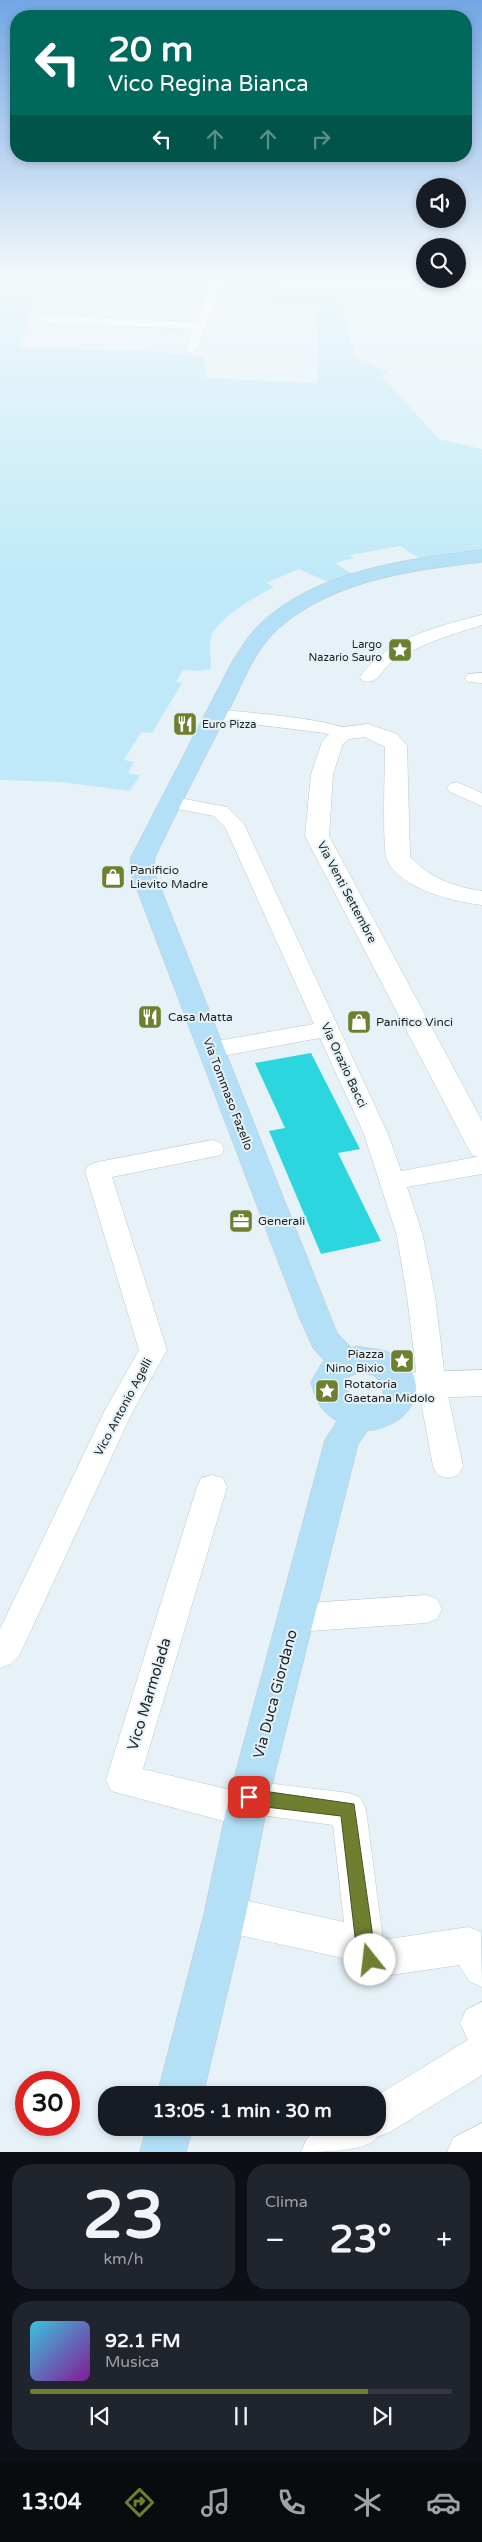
<!DOCTYPE html>
<html lang="it">
<meta charset="utf-8">
<style>
:root{--surface:#171b24;--page:#20242c;--text:#f1f3f6;--muted:#9ea1a6;--line:#363941;--accent:#6e8030}
body{margin:0;font-family:"Varela Round",sans-serif;background:var(--page);color:var(--text);height:100vh;display:flex;flex-direction:column;font-size:19px;white-space:nowrap}
*{box-sizing:border-box;margin:0}
p{font-size:16px;color:var(--muted)}
.icon{flex:none;width:28px;height:28px;fill:none;stroke:currentColor;stroke-width:2;stroke-linecap:round;stroke-linejoin:round}
.map{position:relative;height:2152px;overflow:hidden}
.drawer{display:flex;flex-direction:column;gap:12px;padding:12px;background:#0d0f14;flex:1}
.drawer>*{flex:none}
.banner{position:absolute;left:10px;top:10px;width:462px;height:152px;border-radius:20px;box-shadow:0 2px 8px #0003;background:#00695c;color:#fff;overflow:hidden}
.controls{position:absolute;left:416px;top:178px;display:grid;gap:10px}
.controls a{display:grid;place-items:center;width:50px;height:50px;border-radius:50%;background:var(--surface);box-shadow:0 2px 8px #0003;font-size:25px}
.speed{position:absolute;left:15px;top:2071px;display:flex;gap:10px;font-size:25px;font-weight:700;text-align:center}
.speed>*{display:grid;place-content:center;width:65px;height:65px;border-radius:50%;background:var(--surface);box-shadow:0 2px 8px #0003;line-height:1}
.speed .limit{border:8px solid #d22;background:#fff;color:#111}
.pin{position:absolute;display:grid;place-items:center;width:42px;height:42px;color:#fff;margin:-21px;border-radius:10px;box-shadow:0 2px 8px #0006}
.me{position:absolute;width:55px;margin:-28px;rotate:344deg;stroke-linejoin:round;filter:drop-shadow(0 0 4px #0008)}
.turn{display:flex;align-items:center;gap:18px;height:105px;padding:0 15px;font-size:22px}
.turn .icon{width:65px;height:65px;stroke-width:2.5}
.turn b{display:block;font-size:35px;line-height:42px}
.lanes{display:flex;align-items:center;height:48px;padding:0 15px;background:#0003;justify-content:center;gap:25px;direction:ltr}
.lanes .off{opacity:.35}
.big{font-size:38px;font-weight:700;line-height:1.1}
.drawer .card{flex:1;display:flex;flex-direction:column;justify-content:center;gap:8px;min-width:0;padding:0 18px;border-radius:20px;background:var(--page)}
.drawer .dial{align-items:center;gap:0}
.dial b{font-size:65px;line-height:1}
.song{display:flex;align-items:center;gap:15px}
.cover{width:60px;height:60px;border-radius:8px;background:linear-gradient(135deg,hsl(190 70% 55%),hsl(290 70% 35%))}
.played{height:5px;border-radius:2px;background:linear-gradient(90deg,var(--accent) 80%,var(--line) 80%)}
.keys{display:flex;justify-content:space-around;direction:ltr}
.heat{display:flex;justify-content:space-between;align-items:center;font-size:28px;direction:ltr}
.drawer .tiles{flex:1;display:grid;gap:12px;grid-template-columns:1fr 1fr}
.card:last-child{grid-column:span 2}
.trip{position:absolute;left:98px;top:2086px;width:288px;height:50px;border-radius:20px;background:var(--surface);box-shadow:0 2px 8px #0003;font-weight:700;line-height:50px;text-align:center}
.menu{display:flex;height:80px;justify-content:space-around;align-items:center;background:#090b0e;color:var(--muted)}
.menu .icon{width:35px;height:35px}
.menu .on{color:var(--accent)}
.menu b{font-size:22px;color:var(--text)}
.map>svg:first-child{display:block}
.green{fill:#bfe9f8}
.building{fill:#2bd6df}
.lines{fill:none;stroke-linecap:round;stroke-linejoin:round}
.minor-casing{stroke:#bcc8cc;stroke-width:1}
.tertiary-casing{stroke:#bcc8cc;stroke-width:1}
.secondary-casing{stroke:#bcc8cc;stroke-width:1}
.minor{fill:#fff;fill-rule:evenodd}
.tertiary{fill:#fff;fill-rule:evenodd}
.secondary{fill:#b3e0f6;fill-rule:evenodd}
.route{fill:#6e8030;stroke:#48531f}
.labels{text-anchor:middle;dominant-baseline:central;stroke-width:4;stroke-linejoin:round;paint-order:stroke}
.far-poi-label{font-size:11px;fill:#1d2123;stroke:#e6f2f7;text-anchor:end}
.poi-label{font-size:12px;fill:#1d2123;stroke:#e6f2f7;text-anchor:start}
.street-label{font-size:12px;fill:#1d2123;stroke:#e6f2f7}
.near-street-label{font-size:15px;fill:#1d2123;stroke:#e6f2f7}
</style>
<div class="map">
<svg width="482" height="2152" viewBox="0 0 482 2152">
<rect width="100%" height="100%" fill="#e6f2f7"/>
<!-- green -->
<path class="green" d="M0,275H45L29,314L21,348L135,350L203,356L207,378L317,383L319,327L317,305L226,301L220,298L230,280L334,289L356,357L389,373L382,376L439,439L482,449V551L419,558L400,546L350,555L354,558L335,563L352,574L328,582L299,569L266,583L274,587C258,595 215,619 211,638C209,647 211,659 211,669L199,671L183,670L176,682L182,683L152,733L141,732L124,760L134,762L128,773L140,775L130,791L61,782L0,780Z"/>
<!-- building -->
<path class="building" d="M311,1053L360,1149L338,1153L381,1241L321,1254L269,1131L285,1128L255,1063Z"/>
<g class="lines">
<defs>
<path id="minor" d="M215,275L226,277L197,349L191,353L185,349L193,329L44,323L38,319L44,315L196,322Z
M482,615V625C450,635 420,644 392,662C381,669 379,685 363,681L360,677C387,638 438,626 482,615Z
M482,673V683L468,682L465,678L468,674Z
M216,709C238,712 343,719 352,733L350,737L343,739L325,733L210,719L207,715L210,711Z
M457,782L482,793V806L450,792L447,788L450,784Z
M169,796L227,807L244,824L388,1134L401,1171L482,1156V1174L407,1187L423,1236L435,1296L446,1386L463,1466L458,1475L448,1478L438,1475L433,1466L418,1386L407,1296L397,1236L364,1134L320,1038L211,1058L203,1055L199,1050L203,1045L211,1042L314,1024L225,827L214,816L162,806L159,802L162,798Z
M212,1140L221,1143L224,1149L221,1155L112,1177L167,1350L131,1415L19,1656L11,1664L0,1668V1629L104,1412L139,1350L85,1171L89,1165L98,1162Z
M212,1475L223,1478L227,1487L143,1769L235,1791L237,1785L249,1781L349,1793L361,1798L366,1810L383,1940L468,1927L481,1932L482,1987L469,1981L459,1965L370,1978L357,1973L352,1960L225,1932L212,1927L207,1914L212,1901L225,1896L344,1922L333,1825L261,1815L258,1822L246,1827L111,1791L106,1780L197,1487L201,1478Z
M426,1595L437,1599L442,1609L437,1619L426,1623L295,1632L284,1628L279,1618L284,1608L295,1604Z
M482,2002V2075L390,2132L377,2137C368,2152 321,2152 301,2152L307,2138L324,2128H376V2096L468,2040L460,2023L466,2010Z
M482,2123V2152H447L453,2138Z"/>
<path id="tertiary" d="M180,275H255L321,280L482,278V286L321,288L187,279Z
M368,724L397,734L407,746L410,857C430,878 454,887 482,891V905C452,901 402,890 387,860C382,850 385,765 385,747L365,737L349,739L343,744L333,774L329,836L482,1121V1158L472,1155L468,1148L305,836L311,774L322,742L335,728Z
M482,1370V1396L401,1399L389,1395L385,1386L389,1377L401,1373Z"/>
<path id="secondary" d="M482,550V562C413,570 334,580 279,628C255,649 244,680 230,708C205,757 179,807 155,857L154,871L337,1333L352,1348L357,1346C369,1349 385,1349 395,1355C428,1375 420,1414 386,1426C380,1428 374,1431 368,1430L358,1444L269,1797L246,1914L203,2095H157L204,1914L229,1797L325,1440L337,1421C321,1412 315,1399 311,1382L324,1360L313,1348L300,1319L130,871L131,857L232,662C240,649 248,636 259,625C316,570 407,559 482,550ZM360,1372L373,1375L383,1384V1393L377,1402H362L346,1390L344,1383L347,1378Z
M147,2128H193L186,2152H140Z"/>
</defs>
<!-- minor casing -->
<use href="#minor" class="minor-casing"/>
<!-- tertiary casing -->
<use href="#tertiary" class="tertiary-casing"/>
<!-- secondary casing -->
<use href="#secondary" class="secondary-casing"/>
<!-- minor -->
<use href="#minor" class="minor"/>
<!-- tertiary -->
<use href="#tertiary" class="tertiary"/>
<!-- secondary -->
<use href="#secondary" class="secondary"/>
</g>
<!-- sky -->
<linearGradient id="sky" x2="0" y2="1"><stop stop-color="#72a6e4"/><stop offset="0.48" stop-color="#f4f9fb"/><stop offset="1" stop-color="#f4f9fb" stop-opacity="0"/></linearGradient>
<rect width="482" height="577" fill="url(#sky)"/>
<!-- route -->
<path class="route" d="M249,1789L354,1804L374,1945L379,1960L377,1966L370,1969L364,1966L356,1945L341,1816L249,1805L243,1802L240,1797L243,1791Z"/>
<!-- icons -->
<defs>
<symbol id="sight-square" viewBox="-11 -11 22 22"><rect x="-9" y="-9" width="18" height="18" rx="4" fill="#6e8030" stroke="#e6f2f7"/><path d="M0-6L1.8-2.2L6-1.7L2.9 1.2L3.7 5.4L0 3.3L-3.7 5.4L-2.9 1.2L-6-1.7L-1.8-2.2Z" fill="#fff"/></symbol>
<symbol id="restaurant-square" viewBox="-11 -11 22 22"><rect x="-9" y="-9" width="18" height="18" rx="4" fill="#6e8030" stroke="#e6f2f7"/><path d="M-5-6h1v4h1v-4h1v4h1v-4h1v5L-1.5 .5V6h-2V.5L-5-1ZM5-6V6H3V1.5H1.5Q1.5-4 5-6Z" fill="#fff"/></symbol>
<symbol id="shop-square" viewBox="-11 -11 22 22"><rect x="-9" y="-9" width="18" height="18" rx="4" fill="#6e8030" stroke="#e6f2f7"/><path d="M-5-2.5h2.3a2.7 3.5 0 0 1 5.4 0H5L5.5 6h-11ZM-1.5-2.5h3a1.5 2.3 0 0 0-3 0Z" fill="#fff"/></symbol>
<symbol id="office-square" viewBox="-11 -11 22 22"><rect x="-9" y="-9" width="18" height="18" rx="4" fill="#6e8030" stroke="#e6f2f7"/><path d="M-6-3h4V-5.5h4V-3h4V5H-6ZM-1-4.5V-3h2v-1.5ZM-6 0V1H6V0Z" fill="#fff"/></symbol>
</defs>
<g fill-rule="evenodd">
<use href="#sight-square" x="386" y="636" width="28" height="28"/>
<use href="#restaurant-square" x="171" y="710" width="28" height="28"/>
<use href="#shop-square" x="99" y="863" width="28" height="28"/>
<use href="#restaurant-square" x="136" y="1003" width="28" height="28"/>
<use href="#shop-square" x="345" y="1008" width="28" height="28"/>
<use href="#office-square" x="227" y="1207" width="28" height="28"/>
<use href="#sight-square" x="388" y="1347" width="28" height="28"/>
<use href="#sight-square" x="313" y="1377" width="28" height="28"/>
</g>
<g class="labels">
<!-- far-poi labels -->
<g class="far-poi-label">
<text x="382" y="644">Largo<tspan x="382" dy="13">Nazario Sauro</tspan></text>
<text x="202" y="724" text-anchor="start">Euro Pizza</text>
</g>
<!-- poi labels -->
<g class="poi-label">
<text x="130" y="870">Panificio<tspan x="130" dy="14">Lievito Madre</tspan></text>
<text x="168" y="1017">Casa Matta</text>
<text x="376" y="1022">Panifico Vinci</text>
<text x="258" y="1221">Generali</text>
<text x="384" y="1354" text-anchor="end">Piazza<tspan x="384" dy="14">Nino Bixio</tspan></text>
<text x="344" y="1384">Rotatoria<tspan x="344" dy="14">Gaetana Midolo</tspan></text>
</g>
<!-- street labels -->
<g class="street-label">
<text transform="translate(347 892) rotate(62)">Via Venti Settembre</text>
<text transform="translate(344 1065) rotate(65)">Via Orazio Bacci</text>
<text transform="translate(228 1094) rotate(69)">Via Tommaso Fazello</text>
<text transform="translate(123 1407) rotate(-62)">Vico Antonio Agelli</text>
</g>
<!-- near-street labels -->
<g class="near-street-label">
<text transform="translate(149 1694) rotate(-73)">Vico Marmolada</text>
<text transform="translate(275 1694) rotate(-75)">Via Duca Giordano</text>
</g>
</g>
</svg>
<div class="controls">
<a><svg class="icon" aria-label="sound" viewBox="0 0 24 24"><path d="M4 9h4l5-4v14l-5-4H4zM17 9q2 3 0 6"/></svg></a>
<a><svg class="icon" aria-label="search" viewBox="0 0 24 24"><circle cx="10" cy="10" r="6"/><path d="M15 15l6 6"/></svg></a>
</div>
<div class="speed"><div class="limit">30</div></div>
<div class="pin" style="left:249px;top:1797px;background:#d93025"><svg class="icon" aria-label="arrive" viewBox="0 0 24 24"><path d="M6 21V4h12l-3 4 3 4H6"/></svg></div>
<svg class="me" style="left:370px;top:1960px" viewBox="-20 -20 40 40"><circle r="19" fill="#fff"/><path d="M0-13L10 11 0 6-10 11z" fill="#6e8030"/></svg>
<div class="trip">13:05 · 1 min · 30 m</div>
<div class="banner">
<div class="turn"><svg class="icon" aria-label="left" viewBox="0 0 24 24"><path d="M17 20v-9H6M10 6l-5 5 5 5"/></svg><div><b>20 m</b>Vico Regina Bianca</div></div>
<div class="lanes"><svg class="icon" aria-label="left" viewBox="0 0 24 24"><path d="M17 20v-9H6M10 6l-5 5 5 5"/></svg><svg class="icon off" aria-label="ahead" viewBox="0 0 24 24"><path d="M12 20V5M6 11l6-6 6 6"/></svg><svg class="icon off" aria-label="ahead" viewBox="0 0 24 24"><path d="M12 20V5M6 11l6-6 6 6"/></svg><svg class="icon off" aria-label="right" viewBox="0 0 24 24"><path d="M7 20v-9h11M14 6l5 5-5 5"/></svg></div>
</div>
</div>
<section class="drawer">
<div class="tiles">
<div class="card dial"><b>23</b><p>km/h</p></div>
<div class="card"><p>Clima</p>
<div class="heat"><a>−</a><b class="big">23°</b><a>+</a></div>
</div>
<div class="card">
<div class="song"><i class="cover"></i><div><b>92.1 FM</b><p>Musica</p></div></div>
<div class="played"></div>
<div class="keys"><svg class="icon" aria-label="previous" viewBox="0 0 24 24"><path d="M18 5L8 12l10 7zM5 5v14"/></svg><svg class="icon" aria-label="pause" viewBox="0 0 24 24"><path d="M8 5v14M16 5v14"/></svg><svg class="icon" aria-label="next" viewBox="0 0 24 24"><path d="M6 5l10 7-10 7zM19 5v14"/></svg></div>
</div>
</div>
</section>
<nav class="menu">
<b>13:04</b>
<svg class="icon on" aria-label="directions" viewBox="0 0 24 24"><path d="M12 3l9 9-9 9-9-9zM9 14v-3h6M13 9l2 2-2 2"/></svg>
<svg class="icon" aria-label="music" viewBox="0 0 24 24"><path d="M9 18V5l10-2v13"/><circle cx="6" cy="18" r="3"/><circle cx="16" cy="16" r="3"/></svg>
<svg class="icon" aria-label="phone" viewBox="0 0 24 24"><path d="M5 4h4l2 5-3 2q2 4 5 5l2-3 5 2v4C11 20 4 13 5 4z"/></svg>
<svg class="icon" aria-label="climate" viewBox="0 0 24 24"><path d="M12 3v18M4 7l16 10M4 17L20 7"/></svg>
<svg class="icon" aria-label="car" viewBox="0 0 24 24"><path d="M5 17H2v-5l4-1 3-4h7l3 4 3 1v5h-3M9 17h6M6 11h13"/><circle cx="7" cy="17" r="2"/><circle cx="17" cy="17" r="2"/></svg>
</nav>
